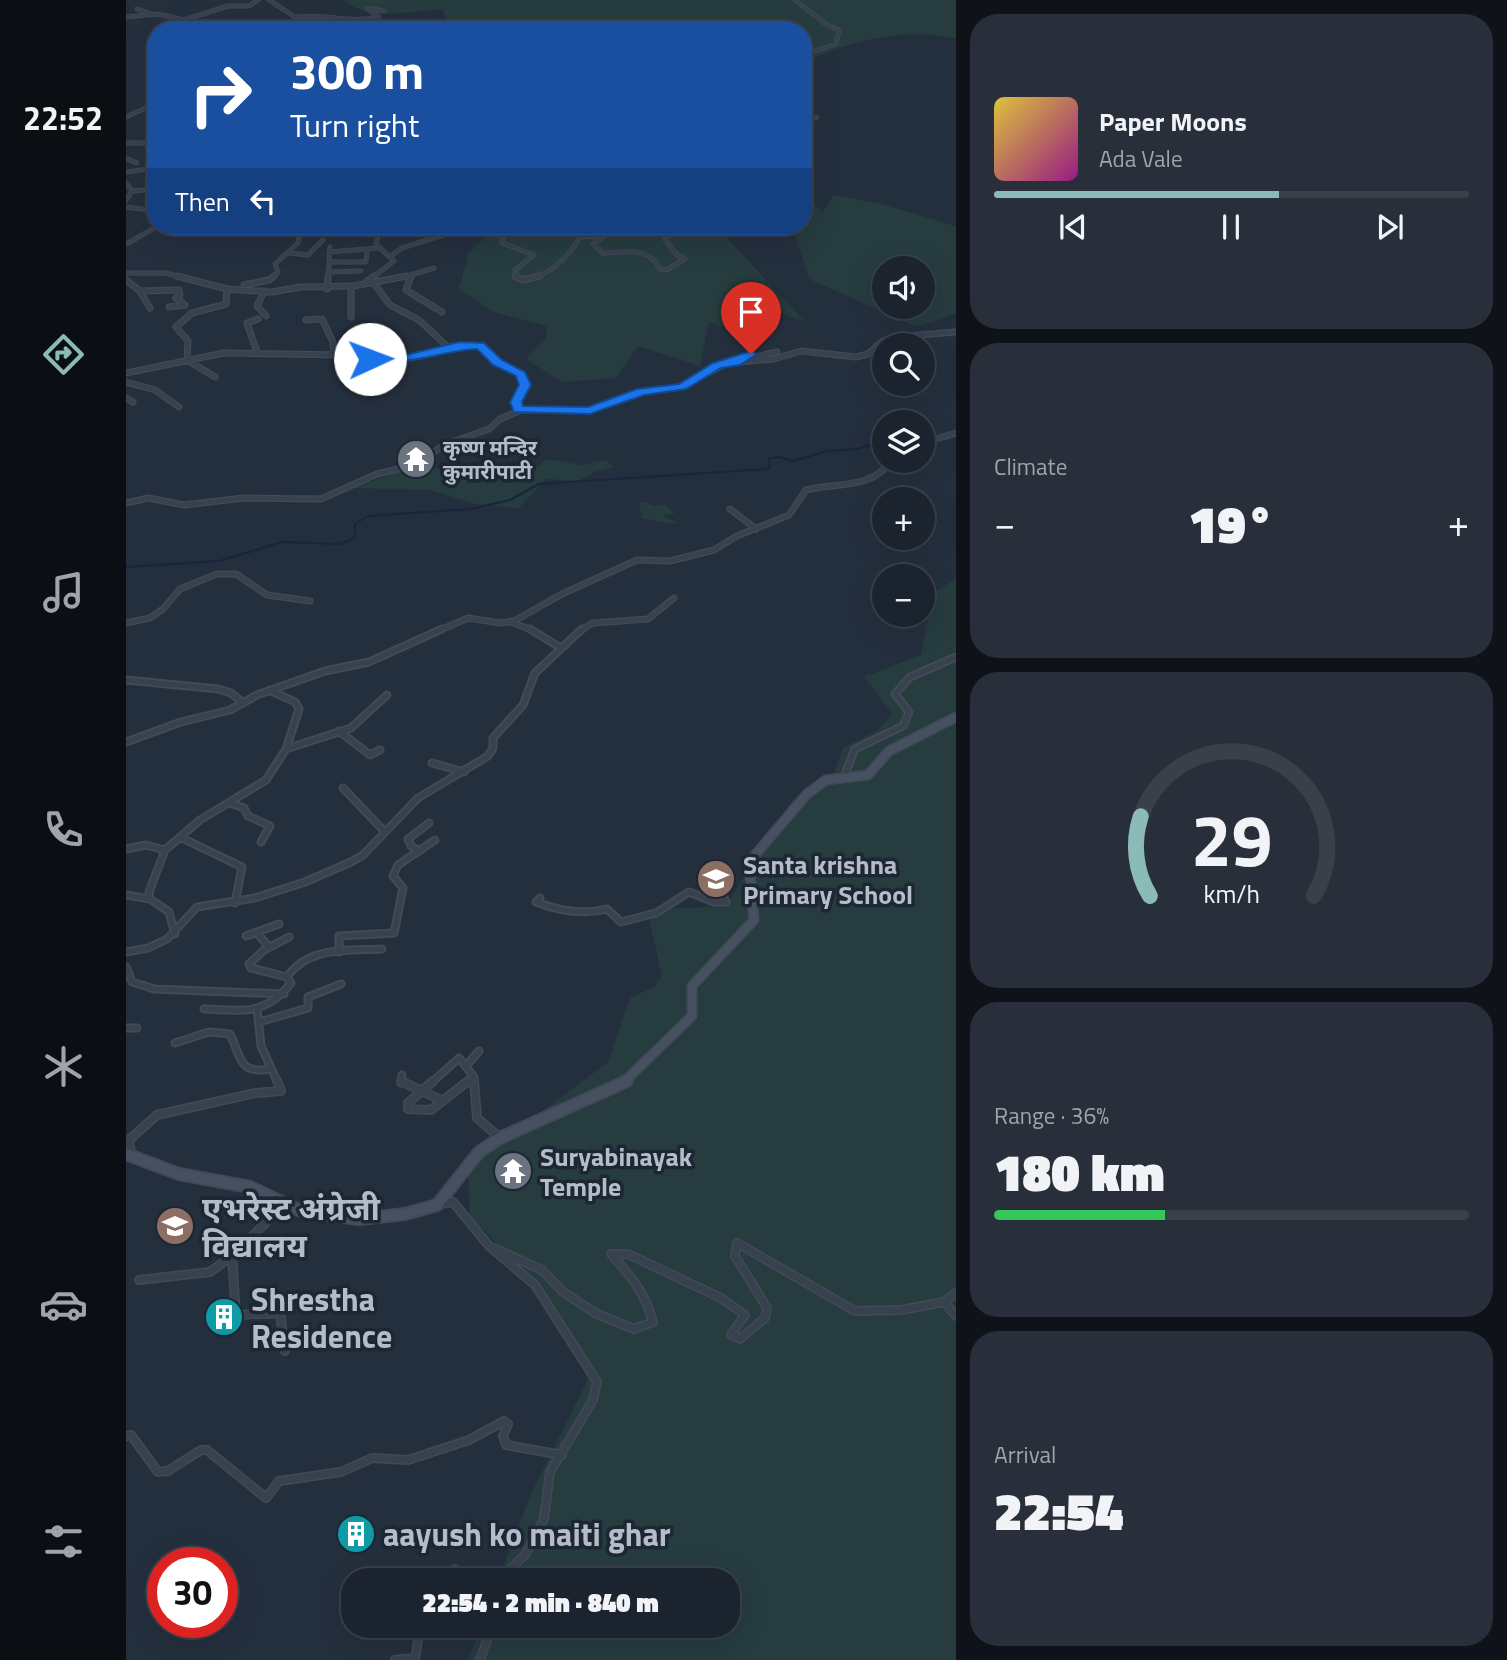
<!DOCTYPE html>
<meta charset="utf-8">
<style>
:root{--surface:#1b232e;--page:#282f3a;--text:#f1f3f6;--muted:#a0a4aa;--line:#39404a;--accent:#8bbbb9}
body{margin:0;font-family:"Titillium Web","Noto Sans Devanagari",sans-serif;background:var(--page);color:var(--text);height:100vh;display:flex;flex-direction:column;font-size:26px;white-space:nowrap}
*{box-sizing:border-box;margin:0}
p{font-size:23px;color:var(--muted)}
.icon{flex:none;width:38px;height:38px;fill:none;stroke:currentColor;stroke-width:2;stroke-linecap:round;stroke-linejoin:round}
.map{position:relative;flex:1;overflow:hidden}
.drawer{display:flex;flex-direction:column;gap:14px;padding:14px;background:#0f1319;width:551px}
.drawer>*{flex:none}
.hud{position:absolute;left:21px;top:21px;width:665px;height:214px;border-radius:28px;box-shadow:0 7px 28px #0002,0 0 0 2px var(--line);background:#1a4fa0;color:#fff;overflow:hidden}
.controls{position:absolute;left:746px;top:256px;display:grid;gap:14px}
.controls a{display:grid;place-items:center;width:63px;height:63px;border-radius:50%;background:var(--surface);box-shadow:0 7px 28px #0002,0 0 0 2px var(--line);font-size:35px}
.speed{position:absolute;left:21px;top:1547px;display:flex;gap:14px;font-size:35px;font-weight:700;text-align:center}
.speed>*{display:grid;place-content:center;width:91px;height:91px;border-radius:50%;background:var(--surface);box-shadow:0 7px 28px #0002,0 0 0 2px var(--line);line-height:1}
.speed .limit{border:10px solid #d22;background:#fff;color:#111}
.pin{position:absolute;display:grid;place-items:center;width:60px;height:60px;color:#fff;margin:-72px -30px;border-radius:50% 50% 50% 0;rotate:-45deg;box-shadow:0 0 7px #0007}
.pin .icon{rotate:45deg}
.me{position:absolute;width:77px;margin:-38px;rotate:88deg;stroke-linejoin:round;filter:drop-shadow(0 0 5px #0008)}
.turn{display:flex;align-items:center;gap:24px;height:147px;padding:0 28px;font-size:32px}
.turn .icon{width:91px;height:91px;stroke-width:2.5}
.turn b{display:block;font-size:49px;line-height:60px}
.then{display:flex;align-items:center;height:66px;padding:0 28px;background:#0003;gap:14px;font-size:26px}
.big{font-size:52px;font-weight:800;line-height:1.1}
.drawer .tile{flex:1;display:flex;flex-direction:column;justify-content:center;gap:10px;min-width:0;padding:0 24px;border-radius:28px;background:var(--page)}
.drawer .dial{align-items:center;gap:0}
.dial svg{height:182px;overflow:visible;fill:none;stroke:var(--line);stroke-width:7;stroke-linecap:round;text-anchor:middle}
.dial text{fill:var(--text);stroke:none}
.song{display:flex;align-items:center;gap:21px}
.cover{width:84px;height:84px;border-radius:10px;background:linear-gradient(135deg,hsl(50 70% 55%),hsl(310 70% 35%))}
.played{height:7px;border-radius:4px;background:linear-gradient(90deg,var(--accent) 60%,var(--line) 60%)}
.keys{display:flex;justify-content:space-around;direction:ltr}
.heat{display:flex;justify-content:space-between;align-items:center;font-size:38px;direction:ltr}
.charge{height:10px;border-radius:5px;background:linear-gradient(90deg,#34c759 36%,var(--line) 0)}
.trip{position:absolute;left:215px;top:1568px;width:399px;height:70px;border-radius:28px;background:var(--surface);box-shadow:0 7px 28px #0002,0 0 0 2px var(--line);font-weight:800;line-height:70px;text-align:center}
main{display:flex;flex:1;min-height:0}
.tabs{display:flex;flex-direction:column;width:126px;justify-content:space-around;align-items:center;background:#0b0e12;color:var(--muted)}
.tabs .icon{width:49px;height:49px}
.tabs .selected{color:var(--accent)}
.tabs b{font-size:32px;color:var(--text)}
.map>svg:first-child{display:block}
.green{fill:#263c3f;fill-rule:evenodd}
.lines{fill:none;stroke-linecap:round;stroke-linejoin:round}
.stream{stroke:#17263c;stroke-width:2}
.minor-far3-casing{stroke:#414a57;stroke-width:5}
.minor-far2-casing{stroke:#414a57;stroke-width:7}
.minor-far1-casing{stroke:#414a57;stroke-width:9}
.minor-casing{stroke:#414a57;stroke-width:10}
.secondary-far1-casing{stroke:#414a57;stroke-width:11}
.secondary-casing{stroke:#414a57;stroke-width:14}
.minor-far3{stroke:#38414e;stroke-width:3.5}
.minor-far2{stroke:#38414e;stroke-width:4.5}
.minor-far1{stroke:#38414e;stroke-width:5}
.minor{stroke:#38414e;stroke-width:7}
.secondary-far1{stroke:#465061;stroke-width:8}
.secondary{stroke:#465061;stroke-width:10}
.route{fill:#1a73e8;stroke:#114b97;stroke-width:2}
.labels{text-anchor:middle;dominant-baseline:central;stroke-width:7;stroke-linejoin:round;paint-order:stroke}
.far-poi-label{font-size:21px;font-weight:bold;fill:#b4bcc9;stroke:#1d2633;text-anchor:start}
.poi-label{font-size:26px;font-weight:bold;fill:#b4bcc9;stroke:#1d2633;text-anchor:start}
.near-poi-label{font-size:32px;font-weight:bold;fill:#b4bcc9;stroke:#1d2633;text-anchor:start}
</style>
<main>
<nav class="tabs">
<b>22:52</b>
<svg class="icon selected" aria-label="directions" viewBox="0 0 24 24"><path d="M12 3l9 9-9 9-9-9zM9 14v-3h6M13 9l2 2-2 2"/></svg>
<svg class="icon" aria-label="music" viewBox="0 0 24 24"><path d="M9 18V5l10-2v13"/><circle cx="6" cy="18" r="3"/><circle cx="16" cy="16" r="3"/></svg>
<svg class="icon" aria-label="phone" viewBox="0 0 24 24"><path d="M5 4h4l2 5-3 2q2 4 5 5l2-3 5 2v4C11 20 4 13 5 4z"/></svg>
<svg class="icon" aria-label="climate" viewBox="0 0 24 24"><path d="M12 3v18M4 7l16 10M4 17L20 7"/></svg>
<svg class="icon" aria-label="car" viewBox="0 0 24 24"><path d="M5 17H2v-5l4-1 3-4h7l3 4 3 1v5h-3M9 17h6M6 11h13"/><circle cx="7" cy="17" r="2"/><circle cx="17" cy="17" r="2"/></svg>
<svg class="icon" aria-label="filters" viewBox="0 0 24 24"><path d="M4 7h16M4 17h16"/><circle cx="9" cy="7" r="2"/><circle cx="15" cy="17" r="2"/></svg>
</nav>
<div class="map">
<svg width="830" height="1660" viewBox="0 0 830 1660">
<rect width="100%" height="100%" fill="#242f3e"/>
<!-- green -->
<path class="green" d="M218,0H830V39C782,26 720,41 677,64V30H325L316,9C285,11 242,22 218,0Z
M677,194L697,212L708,195L755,204L830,226V313L791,327L683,279L667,226H677ZM758,268H796V306H758Z
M370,226H607L603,240L678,321L632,305L630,339L583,322L574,366L512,346L490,378L436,382L400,359L420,339L421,326L367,312L333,289L342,254Z
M421,459L456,465L479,460L488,467L468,472L452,481L420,479L393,508L350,504L304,490L226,488L281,469H330L370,474L386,472L390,465L411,467Z
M519,502L528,506L538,504L549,513L539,515V518L552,522L545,524L516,518L513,503Z
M830,578V1660H342L355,1626H602V1580H372L404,1496L466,1371L427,1303L344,1216L342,1167L482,1062L504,998L528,987L536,976L521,910L600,906L667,799L704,783L717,748L752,730L766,714L738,677L795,655L806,595Z"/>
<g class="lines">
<!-- stream -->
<path class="stream" d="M0,567L93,561L156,542L213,544L229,538V524L242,516L345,509L384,500L413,484L641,469L644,468L643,459L652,457L668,461L701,451L731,449L758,441"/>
<defs>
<path id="minor-far3" d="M143,0L178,23L170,30
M669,0L701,25L713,30L710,44L683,53L677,63
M11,9L23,13
M0,17L32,14L58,20L102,6H123L132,0
M172,17C202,13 220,24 253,17L241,8L258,11
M0,117L24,106L30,95
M677,123L691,117
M0,143H30
M0,158L11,163
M0,172L30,168
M0,183L6,191L0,200
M6,191L30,189
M0,207L30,211
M584,226L575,234L600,233L607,226
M377,236L376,243L408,255L389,270L392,278
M0,244L32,226
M203,252L253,248
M163,253L182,255L197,240
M265,256L276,248L345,226
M203,262H240L241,249
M203,272L235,271
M0,273H40L57,278
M285,275L308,268
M146,278L152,272L149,264L172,243L173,234L188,226
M202,278L204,247
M246,278L268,261L250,244C252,225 267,228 283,226
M272,278L285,275L284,278
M409,278C428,270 444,255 454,237L479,236L467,244L476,253C500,253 521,245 534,269L540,270L559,259L550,254L538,238L572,226"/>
<path id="minor-far2" d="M51,276L101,289L146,292L175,287L227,286L281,276
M285,276L280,290L316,312
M389,276L397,280L413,276
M0,280L14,291L24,308
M240,282L248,276
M247,282L264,305L293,320L323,348
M118,285L143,280L148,276
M225,287V317
M201,289L202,276
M14,291L53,290L54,295L50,298L59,305L43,307
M138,291L131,306L140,316
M180,320L196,319L207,342L208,355
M262,339L268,358
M131,352L121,323L132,319
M612,361L651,352
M0,373L98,353L215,355L245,359L284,358L344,345L357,347L371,363L395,374L399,385L390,405L395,410
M89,377L61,360L62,341L50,327L66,313L100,304L101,289
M0,382L29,390L53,407
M0,398L7,402
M796,443L830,433
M0,503L22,498L58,505L118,498L195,499L251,474L289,465L318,445L363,429L374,419L395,410H464L516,392L556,387L601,363L648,359L675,351L730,357L742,354L757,341L769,337L830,332
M604,509L630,529
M385,622L408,631
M0,623L24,618L37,609L54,589L91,574H110L141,595L184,601
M312,631L342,618L375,623L388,621L436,594L511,560L544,561L588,550L611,536L663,515L680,490C711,482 746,490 766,460
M453,631L467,623L522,619L548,598"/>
<path id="minor-far1" d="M404,629L435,648
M0,680L92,689L105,693L117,703
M143,690L169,702L173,709L160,749
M213,731L244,755L254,750
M0,742L55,722L104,710L131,695L199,671L243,662L316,629
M306,763L338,772
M718,777L729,749L777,726L783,712L769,694L784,677L830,657
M217,788L258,831
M104,803L118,808L122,816L144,826L135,842
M54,837L116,867L109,903
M0,849L20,845L39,850L74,820L140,780L160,749L225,728L261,695
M39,850L23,892L24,899L43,912L49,934
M293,851L285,846L282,839L303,823
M0,895L24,899
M414,898L410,902C433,911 457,915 481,909L495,922L530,913L563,892L588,902H600L596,892
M130,932L143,947
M120,936L153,924
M0,952L22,948L41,939L71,907L129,898L179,882L225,862L237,855L292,798L362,756L367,748V738L397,705L409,673L456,629
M213,952V936L268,933L277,888L267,876L272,865L309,840
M0,967L6,982L28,989L158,994
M161,977L125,968L123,964L138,950L163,937
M78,1009C117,1010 138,1017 165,983L161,977C182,946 222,951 256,949
M131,1009L135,1046L152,1083
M133,1022L182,1008V997L215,984
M0,1028H11
M49,1043L83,1032L104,1034C116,1060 113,1074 145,1069
M340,1066L353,1051
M348,1077V1083
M275,1083L276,1075
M305,1083L333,1058L348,1077
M340,1083L348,1077"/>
<path id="minor" d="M275,1081L317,1101
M307,1081L282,1103V1109L305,1110L342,1081
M348,1081L351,1118L374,1138
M5,1154L3,1140L31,1115L130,1093L155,1091L151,1081
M314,1204L327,1202L363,1246L409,1285L471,1382L467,1400L424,1472L418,1519L399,1555L385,1568L381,1580
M363,1246L416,1270L437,1292L471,1314L508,1329L527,1322C520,1294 504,1275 485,1254H502L595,1298L619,1315L605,1335L614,1339L639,1318L641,1308L609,1256L611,1243L729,1311L775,1310L818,1302L830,1293
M106,1256L110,1315L154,1313L159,1351
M13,1280L84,1272L110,1253L158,1204
M818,1302L830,1316
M0,1436L5,1435L32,1472L42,1471L75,1450H81L140,1498L153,1481L215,1472L246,1458L282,1460L343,1440L378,1421L382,1424L377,1436L380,1445L436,1455
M323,1580L329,1569
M269,1660L289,1658
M289,1660L294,1626
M354,1660L366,1626"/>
<path id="secondary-far1" d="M497,1083L566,1016V986L628,920L623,862L681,794L700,780L742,775L763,751L830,717"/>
<path id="secondary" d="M0,1154L53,1174L124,1187L175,1211L233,1219L279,1214L311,1205L353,1152L374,1138L501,1081"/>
</defs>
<!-- minor-far3 casing -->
<use href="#minor-far3" class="minor-far3-casing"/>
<!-- minor-far2 casing -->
<use href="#minor-far2" class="minor-far2-casing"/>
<!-- minor-far1 casing -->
<use href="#minor-far1" class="minor-far1-casing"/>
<!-- minor casing -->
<use href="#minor" class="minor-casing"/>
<!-- secondary-far1 casing -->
<use href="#secondary-far1" class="secondary-far1-casing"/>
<!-- secondary casing -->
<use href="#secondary" class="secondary-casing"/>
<!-- minor-far3 -->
<use href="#minor-far3" class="minor-far3"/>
<!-- minor-far2 -->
<use href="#minor-far2" class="minor-far2"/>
<!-- minor-far1 -->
<use href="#minor-far1" class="minor-far1"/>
<!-- minor -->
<use href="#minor" class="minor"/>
<!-- secondary-far1 -->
<use href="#secondary-far1" class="secondary-far1"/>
<!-- secondary -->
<use href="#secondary" class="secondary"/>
</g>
<!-- route -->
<path class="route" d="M333,342L358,343L376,360L399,372L405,385L396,402L397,406L462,407L511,389L553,384L587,363L625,351L631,354L614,365L595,368L560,389L518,395L464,414L388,412L384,402L393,385L390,376L367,365L351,349C325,349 256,372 239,359L244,356L284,354Z"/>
<!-- icons -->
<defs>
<symbol id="temple-disc" viewBox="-11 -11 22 22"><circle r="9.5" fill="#6b7280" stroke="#1d2633"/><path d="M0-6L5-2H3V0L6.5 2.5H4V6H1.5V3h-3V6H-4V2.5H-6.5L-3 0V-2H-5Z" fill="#fff"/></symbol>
<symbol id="school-disc" viewBox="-11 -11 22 22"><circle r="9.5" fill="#8d6e63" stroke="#1d2633"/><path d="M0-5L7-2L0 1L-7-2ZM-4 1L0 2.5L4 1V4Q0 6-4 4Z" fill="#fff"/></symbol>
<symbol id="building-disc" viewBox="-11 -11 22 22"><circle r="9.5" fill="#0f9aa8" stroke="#1d2633"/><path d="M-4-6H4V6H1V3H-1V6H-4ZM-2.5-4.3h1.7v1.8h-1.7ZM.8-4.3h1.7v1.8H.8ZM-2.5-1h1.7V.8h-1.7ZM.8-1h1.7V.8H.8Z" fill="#fff"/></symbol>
</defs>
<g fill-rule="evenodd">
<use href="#temple-disc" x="268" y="437" width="44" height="44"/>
<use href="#school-disc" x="568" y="857" width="44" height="44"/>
<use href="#temple-disc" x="365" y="1149" width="44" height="44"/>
<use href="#school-disc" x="27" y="1204" width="44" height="44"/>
<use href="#building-disc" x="76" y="1295" width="44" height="44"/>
<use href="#building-disc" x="208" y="1512" width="44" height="44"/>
</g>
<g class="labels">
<!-- far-poi labels -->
<g class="far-poi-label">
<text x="317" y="447">कृष्ण मन्दिर<tspan x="317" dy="24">कुमारीपाटी</tspan></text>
</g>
<!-- poi labels -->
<g class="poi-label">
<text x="617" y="864">Santa krishna<tspan x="617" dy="30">Primary School</tspan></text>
<text x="414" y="1156">Suryabinayak<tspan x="414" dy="30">Temple</tspan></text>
</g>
<!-- near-poi labels -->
<g class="near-poi-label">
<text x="76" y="1208">एभरेस्ट अंग्रेजी<tspan x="76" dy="37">विद्यालय</tspan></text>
<text x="125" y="1299">Shrestha<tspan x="125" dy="37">Residence</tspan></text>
<text x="257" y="1534">aayush ko maiti ghar</text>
</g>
</g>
</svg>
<div class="controls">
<a><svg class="icon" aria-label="sound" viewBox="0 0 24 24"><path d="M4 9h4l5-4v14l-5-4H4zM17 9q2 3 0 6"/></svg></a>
<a><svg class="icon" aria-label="search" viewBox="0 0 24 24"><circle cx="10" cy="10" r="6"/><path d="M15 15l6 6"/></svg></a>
<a><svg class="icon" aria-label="layers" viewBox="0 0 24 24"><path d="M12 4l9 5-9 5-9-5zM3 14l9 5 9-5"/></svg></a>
<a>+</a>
<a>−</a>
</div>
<div class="speed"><div class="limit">30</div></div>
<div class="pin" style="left:625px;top:354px;background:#d93025"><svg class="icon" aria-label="arrive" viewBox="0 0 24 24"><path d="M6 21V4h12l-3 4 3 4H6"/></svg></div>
<svg class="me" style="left:244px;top:359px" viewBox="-20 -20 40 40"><circle r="19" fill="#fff"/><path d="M0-13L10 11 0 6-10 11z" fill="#1a73e8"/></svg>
<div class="trip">22:54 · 2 min · 840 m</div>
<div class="hud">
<div class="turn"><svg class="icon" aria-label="right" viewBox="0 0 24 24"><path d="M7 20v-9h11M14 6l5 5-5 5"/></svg><div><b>300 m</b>Turn right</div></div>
<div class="then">Then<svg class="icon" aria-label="left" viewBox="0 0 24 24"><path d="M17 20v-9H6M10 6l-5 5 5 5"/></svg></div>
</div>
</div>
<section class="drawer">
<div class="tile">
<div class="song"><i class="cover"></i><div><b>Paper Moons</b><p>Ada Vale</p></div></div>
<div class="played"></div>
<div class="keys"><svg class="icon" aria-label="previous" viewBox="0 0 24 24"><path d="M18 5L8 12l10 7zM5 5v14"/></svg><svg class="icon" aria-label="pause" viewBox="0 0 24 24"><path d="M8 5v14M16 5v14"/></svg><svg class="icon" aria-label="next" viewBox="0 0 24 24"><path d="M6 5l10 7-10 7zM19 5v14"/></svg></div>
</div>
<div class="tile"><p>Climate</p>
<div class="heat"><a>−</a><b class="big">19°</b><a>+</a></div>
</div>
<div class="tile dial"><svg viewBox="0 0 100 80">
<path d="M14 69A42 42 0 1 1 86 69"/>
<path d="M14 69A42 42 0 0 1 10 34" stroke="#8bbbb9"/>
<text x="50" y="56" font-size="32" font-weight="700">29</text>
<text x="50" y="72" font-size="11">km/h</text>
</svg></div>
<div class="tile"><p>Range · 36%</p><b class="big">180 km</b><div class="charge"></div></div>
<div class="tile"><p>Arrival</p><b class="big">22:54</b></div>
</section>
</main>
